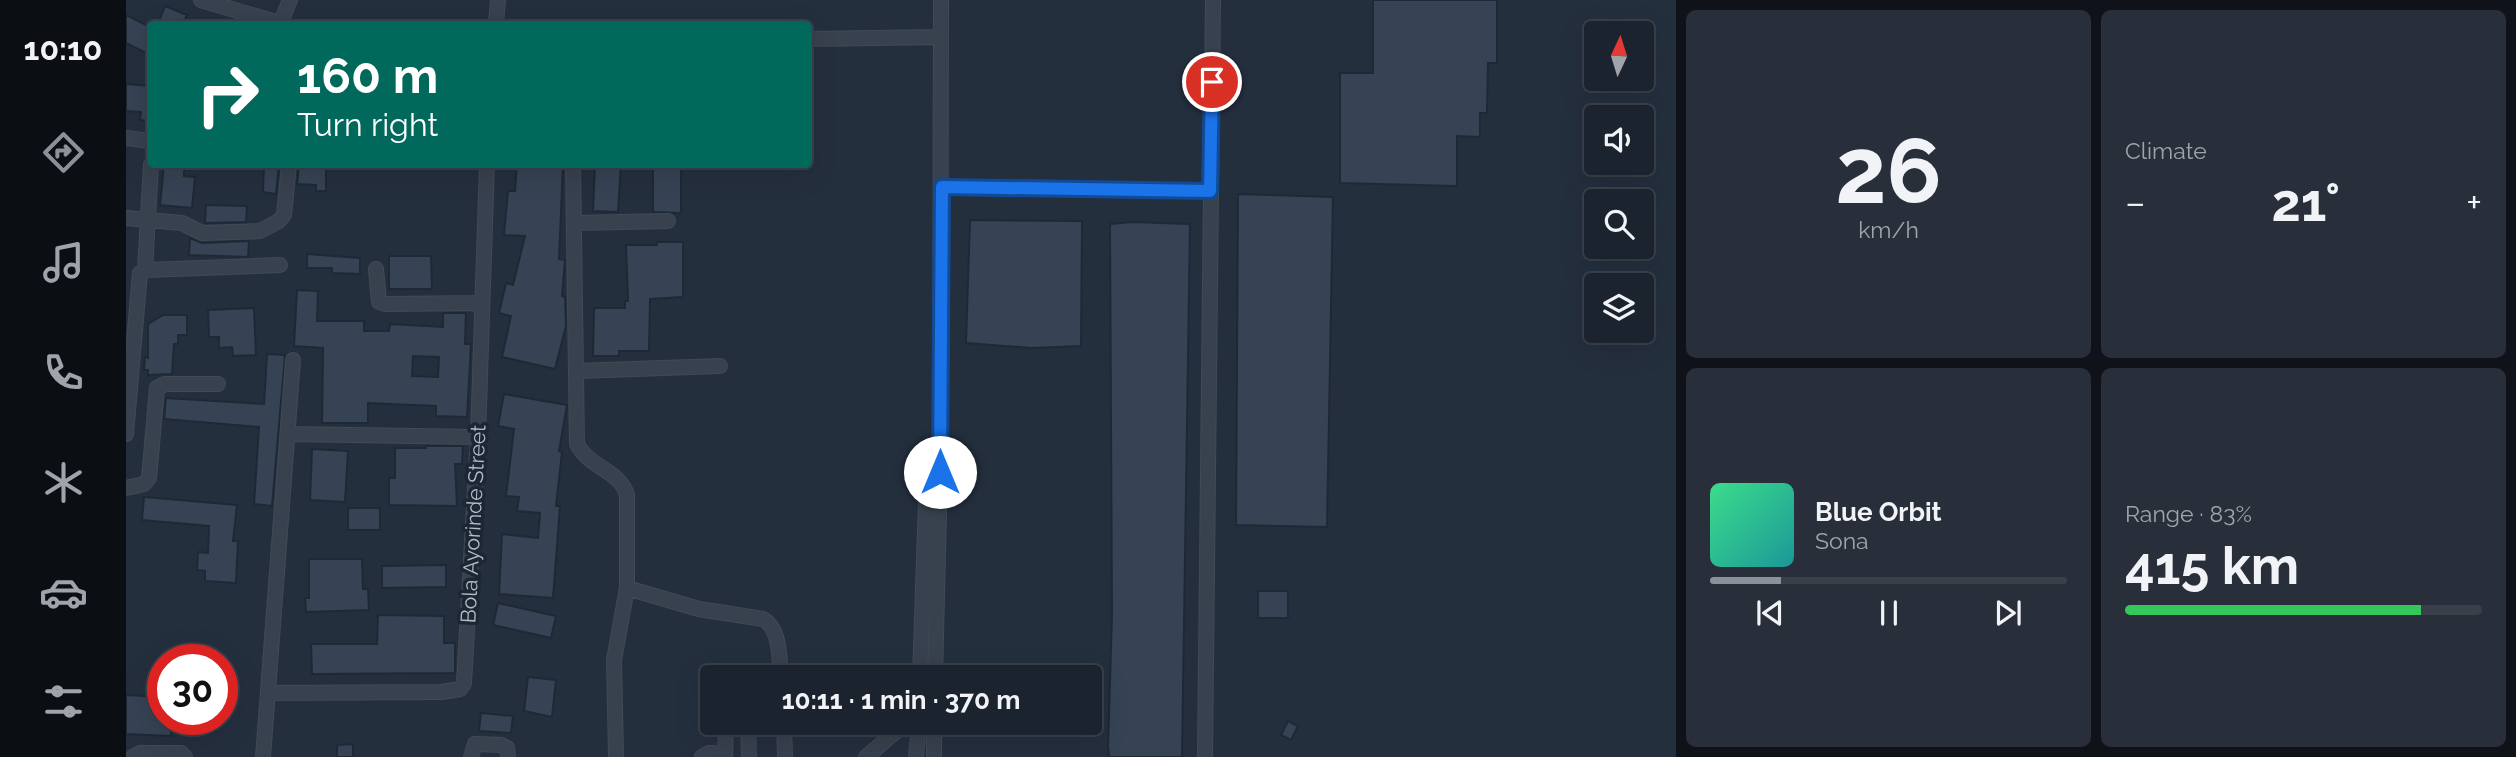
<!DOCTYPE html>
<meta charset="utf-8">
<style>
:root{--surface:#1b232e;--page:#282f3a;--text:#f1f3f6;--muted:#a0a4aa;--line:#39404a;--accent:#8c9099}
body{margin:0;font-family:Raleway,sans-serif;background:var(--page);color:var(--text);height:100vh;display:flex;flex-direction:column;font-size:26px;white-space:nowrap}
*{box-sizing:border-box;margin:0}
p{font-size:23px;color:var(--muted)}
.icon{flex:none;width:38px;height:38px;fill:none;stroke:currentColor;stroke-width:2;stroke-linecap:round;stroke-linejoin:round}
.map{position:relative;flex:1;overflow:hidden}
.sheet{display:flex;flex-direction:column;gap:10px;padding:10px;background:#0f1319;width:840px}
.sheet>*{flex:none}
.banner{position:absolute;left:21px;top:21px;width:665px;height:147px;border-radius:7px;box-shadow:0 7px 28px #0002,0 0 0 2px var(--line);background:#00695c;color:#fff;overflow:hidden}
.needle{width:46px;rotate:4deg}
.buttons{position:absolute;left:1458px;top:21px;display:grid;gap:14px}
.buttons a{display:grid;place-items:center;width:70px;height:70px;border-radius:7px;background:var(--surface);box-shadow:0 7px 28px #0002,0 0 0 2px var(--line);font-size:35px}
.speed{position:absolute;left:21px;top:644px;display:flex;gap:14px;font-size:35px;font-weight:700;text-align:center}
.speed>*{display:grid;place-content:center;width:91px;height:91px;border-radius:50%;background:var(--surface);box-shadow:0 7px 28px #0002,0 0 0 2px var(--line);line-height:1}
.speed .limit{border:10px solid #d22;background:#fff;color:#111}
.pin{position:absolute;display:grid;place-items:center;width:60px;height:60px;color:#fff;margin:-30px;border:4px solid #fff;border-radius:50%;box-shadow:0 2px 7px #0007}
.me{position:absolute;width:77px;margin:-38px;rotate:0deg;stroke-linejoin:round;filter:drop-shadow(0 0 5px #0008)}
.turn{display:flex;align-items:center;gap:24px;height:147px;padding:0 35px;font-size:32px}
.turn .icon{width:91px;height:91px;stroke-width:2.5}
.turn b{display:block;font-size:49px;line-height:60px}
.big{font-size:52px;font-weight:700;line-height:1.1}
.sheet .widget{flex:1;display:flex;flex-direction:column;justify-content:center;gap:10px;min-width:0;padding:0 24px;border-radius:10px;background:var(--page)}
.sheet .dial{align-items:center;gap:0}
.dial b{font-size:91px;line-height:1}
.song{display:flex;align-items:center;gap:21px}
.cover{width:84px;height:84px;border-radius:10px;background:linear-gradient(135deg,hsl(150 70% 55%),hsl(180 70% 35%))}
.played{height:7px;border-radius:4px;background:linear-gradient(90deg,var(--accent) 20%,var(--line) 20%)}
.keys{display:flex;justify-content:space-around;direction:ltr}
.heat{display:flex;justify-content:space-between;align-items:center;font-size:38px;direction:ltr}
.charge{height:10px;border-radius:5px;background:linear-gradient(90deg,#34c759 83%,var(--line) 0)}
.sheet .tiles{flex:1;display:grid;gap:10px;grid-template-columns:repeat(2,1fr)}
.trip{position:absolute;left:574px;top:665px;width:402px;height:70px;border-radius:7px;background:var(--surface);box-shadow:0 7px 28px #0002,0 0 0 2px var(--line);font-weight:700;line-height:70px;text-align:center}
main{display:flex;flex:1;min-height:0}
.dock{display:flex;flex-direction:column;width:126px;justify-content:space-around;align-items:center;background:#0b0e12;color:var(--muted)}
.dock .icon{width:49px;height:49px}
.dock .current{color:var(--accent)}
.dock b{font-size:32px;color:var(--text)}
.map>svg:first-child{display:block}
.building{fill:#364354;stroke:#1f2835;stroke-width:2;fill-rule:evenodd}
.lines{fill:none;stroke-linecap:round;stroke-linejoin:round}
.minor-casing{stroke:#414a57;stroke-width:16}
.minor{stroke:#38414e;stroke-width:14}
.route-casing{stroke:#114b97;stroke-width:18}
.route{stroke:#1a73e8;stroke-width:12}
.labels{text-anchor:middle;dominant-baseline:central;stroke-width:7;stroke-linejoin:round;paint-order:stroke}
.street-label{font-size:21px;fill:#b4bcc9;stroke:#1d2633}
</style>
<main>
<nav class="dock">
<b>10:10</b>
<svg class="icon current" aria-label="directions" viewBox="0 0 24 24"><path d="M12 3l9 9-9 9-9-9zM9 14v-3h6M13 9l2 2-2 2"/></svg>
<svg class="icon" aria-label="music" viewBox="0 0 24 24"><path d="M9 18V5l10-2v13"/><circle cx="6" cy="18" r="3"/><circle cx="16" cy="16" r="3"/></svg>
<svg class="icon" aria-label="phone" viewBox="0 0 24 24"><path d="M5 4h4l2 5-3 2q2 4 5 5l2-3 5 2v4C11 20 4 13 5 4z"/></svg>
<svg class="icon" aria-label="climate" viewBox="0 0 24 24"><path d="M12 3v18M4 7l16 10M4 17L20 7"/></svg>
<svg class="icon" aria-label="car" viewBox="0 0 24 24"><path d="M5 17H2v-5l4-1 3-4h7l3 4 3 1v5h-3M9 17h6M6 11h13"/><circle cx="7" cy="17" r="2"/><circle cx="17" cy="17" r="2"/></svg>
<svg class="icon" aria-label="filters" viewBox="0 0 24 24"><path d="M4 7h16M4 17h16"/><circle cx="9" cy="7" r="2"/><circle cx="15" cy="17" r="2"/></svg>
</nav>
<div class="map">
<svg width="1550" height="757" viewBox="0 0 1550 757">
<rect width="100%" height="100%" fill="#242f3e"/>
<!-- building -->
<path class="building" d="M1247,0H1371V63H1362L1361,113H1354V137L1331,136V186L1214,183V73H1247Z
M39,6L61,15L57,24H32Z
M0,15L24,27V55L0,43Z
M0,84L24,86V121L14,120L15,112L0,111Z
M138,164H153L150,194L137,192Z
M173,164H200V191H190V185L171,184Z
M391,164H437L433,259L439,260L436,296L439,297L440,326L429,369L376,357L385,316L373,313L380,283L387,285L399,236L378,235L382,191H389Z
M469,164H495L492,212L467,211Z
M527,164H555V213L527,212Z
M38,165L58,167V176L69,177L66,208L34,205Z
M1112,194L1207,197L1201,527L1110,525Z
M80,205L121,206L120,222L79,223Z
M844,220L956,221L955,346L906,348L840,343Z
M1007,222L1064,224L1056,757H983L982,746L986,615L984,224Z
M64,238L76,243L123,241L122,257L63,255Z
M531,242H557V297L524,299L523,351H493V356H467L468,308H499V301H502L500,245H531Z
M181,254L234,258V274L206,273V268H181Z
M263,256H305L306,289H263Z
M171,290L192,291L191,321H238V331H263L264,324L317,327V313H340L339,344H345L341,417L310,416V406L242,403V423H196L197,348L168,346ZM287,356L313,357L312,377L286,376Z
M128,308L130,355L107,356L106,347L93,348V337H83L82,310Z
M37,315H61V335H52V344H48L46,374L22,375V370H18L19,357L22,358V324Z
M141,354L159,355L146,506L128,504L133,427L38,419L40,398L138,404Z
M378,394L441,405L433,451L436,452L430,506H434L427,598L373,594L376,534L412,538L414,513L391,511L393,497L380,496L388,429L372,426Z
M300,446H337L336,464H329L331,506L263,505V478H269V448H300Z
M186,449L222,451L219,502L184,500Z
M18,497L111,505L107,541H112L110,583L79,581V571L71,570L72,552L82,553L83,526L16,520Z
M222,508H254V530H222Z
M183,559H236L237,589H242L243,610L180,612L179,598H183Z
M320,565V587L256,588V566Z
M1132,591H1162V618H1132Z
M372,603L430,616L425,638L367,625Z
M252,615L318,616V643H329V673L186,674L185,644H251Z
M402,677L430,680L426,717L398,711Z
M0,695L37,697V719H46L45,736L0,734Z
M355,713L387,716L385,733L353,731Z
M1162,721L1172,726L1165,740L1155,735Z
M227,744V757H211V745Z"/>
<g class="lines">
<defs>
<path id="minor" d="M75,0L156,24
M154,24L164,0
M370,24L372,0
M682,39L814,37
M0,138L24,141
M447,164L451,444C463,468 494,470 501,495V588L488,660L490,757
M816,187L1084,191
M0,218L56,223L76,233L134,231L153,221L158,215L163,164
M448,223L542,221
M250,269L253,302L259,304L354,303
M19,270L25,164
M451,371L594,366
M0,434L14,273L19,270L154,265
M163,434L352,437
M0,488L18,484L23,478L31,388L39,384H92
M501,588L573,609L637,619C655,629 653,659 655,677
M794,677L801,472L813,451
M809,677L814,472L815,0
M142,693L316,692L334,689L338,683L352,437L361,164
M622,723L623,757
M658,723L659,757
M7,757L14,753H55L59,757
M137,757L167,360
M345,757L349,744L375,745L381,748L382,757
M576,757L583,753L599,754
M599,757L600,723
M740,757L780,723
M790,757L793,723
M808,757V723
M1079,757L1087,0"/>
</defs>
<!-- minor casing -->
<use href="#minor" class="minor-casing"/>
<!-- minor -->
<use href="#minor" class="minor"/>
</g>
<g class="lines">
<defs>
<path id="route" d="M814,472L816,187L1084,191L1086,82"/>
</defs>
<!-- route casing -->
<use href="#route" class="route-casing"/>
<!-- route -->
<use href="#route" class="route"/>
</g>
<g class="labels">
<!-- street labels -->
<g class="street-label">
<text transform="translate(347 524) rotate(-87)">Bola Ayorinde Street</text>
</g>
</g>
</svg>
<div class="buttons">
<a><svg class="needle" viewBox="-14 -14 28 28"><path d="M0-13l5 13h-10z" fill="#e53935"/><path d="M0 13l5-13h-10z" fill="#a0a4aa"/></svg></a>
<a><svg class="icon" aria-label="sound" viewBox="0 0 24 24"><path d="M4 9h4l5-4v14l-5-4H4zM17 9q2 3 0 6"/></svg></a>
<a><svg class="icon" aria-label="search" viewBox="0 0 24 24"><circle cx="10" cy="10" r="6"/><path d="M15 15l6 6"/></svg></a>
<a><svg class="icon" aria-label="layers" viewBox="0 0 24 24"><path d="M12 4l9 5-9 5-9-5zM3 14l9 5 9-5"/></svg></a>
</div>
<div class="speed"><div class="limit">30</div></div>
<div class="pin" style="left:1086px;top:82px;background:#d93025"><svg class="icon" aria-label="arrive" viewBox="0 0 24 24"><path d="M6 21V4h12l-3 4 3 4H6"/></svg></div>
<svg class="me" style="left:814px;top:472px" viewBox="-20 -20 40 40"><circle r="19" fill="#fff"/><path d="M0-13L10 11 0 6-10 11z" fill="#1a73e8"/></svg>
<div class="trip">10:11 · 1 min · 370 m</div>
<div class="banner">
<div class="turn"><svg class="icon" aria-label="right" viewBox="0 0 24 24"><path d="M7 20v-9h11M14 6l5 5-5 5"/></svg><div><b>160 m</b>Turn right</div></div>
</div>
</div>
<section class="sheet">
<div class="tiles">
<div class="widget dial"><b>26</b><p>km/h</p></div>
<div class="widget"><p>Climate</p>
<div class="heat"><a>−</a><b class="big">21°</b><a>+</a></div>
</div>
<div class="widget">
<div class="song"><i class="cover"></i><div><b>Blue Orbit</b><p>Sona</p></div></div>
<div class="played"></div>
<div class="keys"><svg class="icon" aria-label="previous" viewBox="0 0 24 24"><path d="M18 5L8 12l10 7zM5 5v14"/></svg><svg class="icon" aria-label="pause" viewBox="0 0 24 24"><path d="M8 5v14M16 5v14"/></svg><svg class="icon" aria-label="next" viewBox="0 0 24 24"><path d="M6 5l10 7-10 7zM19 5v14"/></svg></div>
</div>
<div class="widget"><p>Range · 83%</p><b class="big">415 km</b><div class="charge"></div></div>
</div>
</section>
</main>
